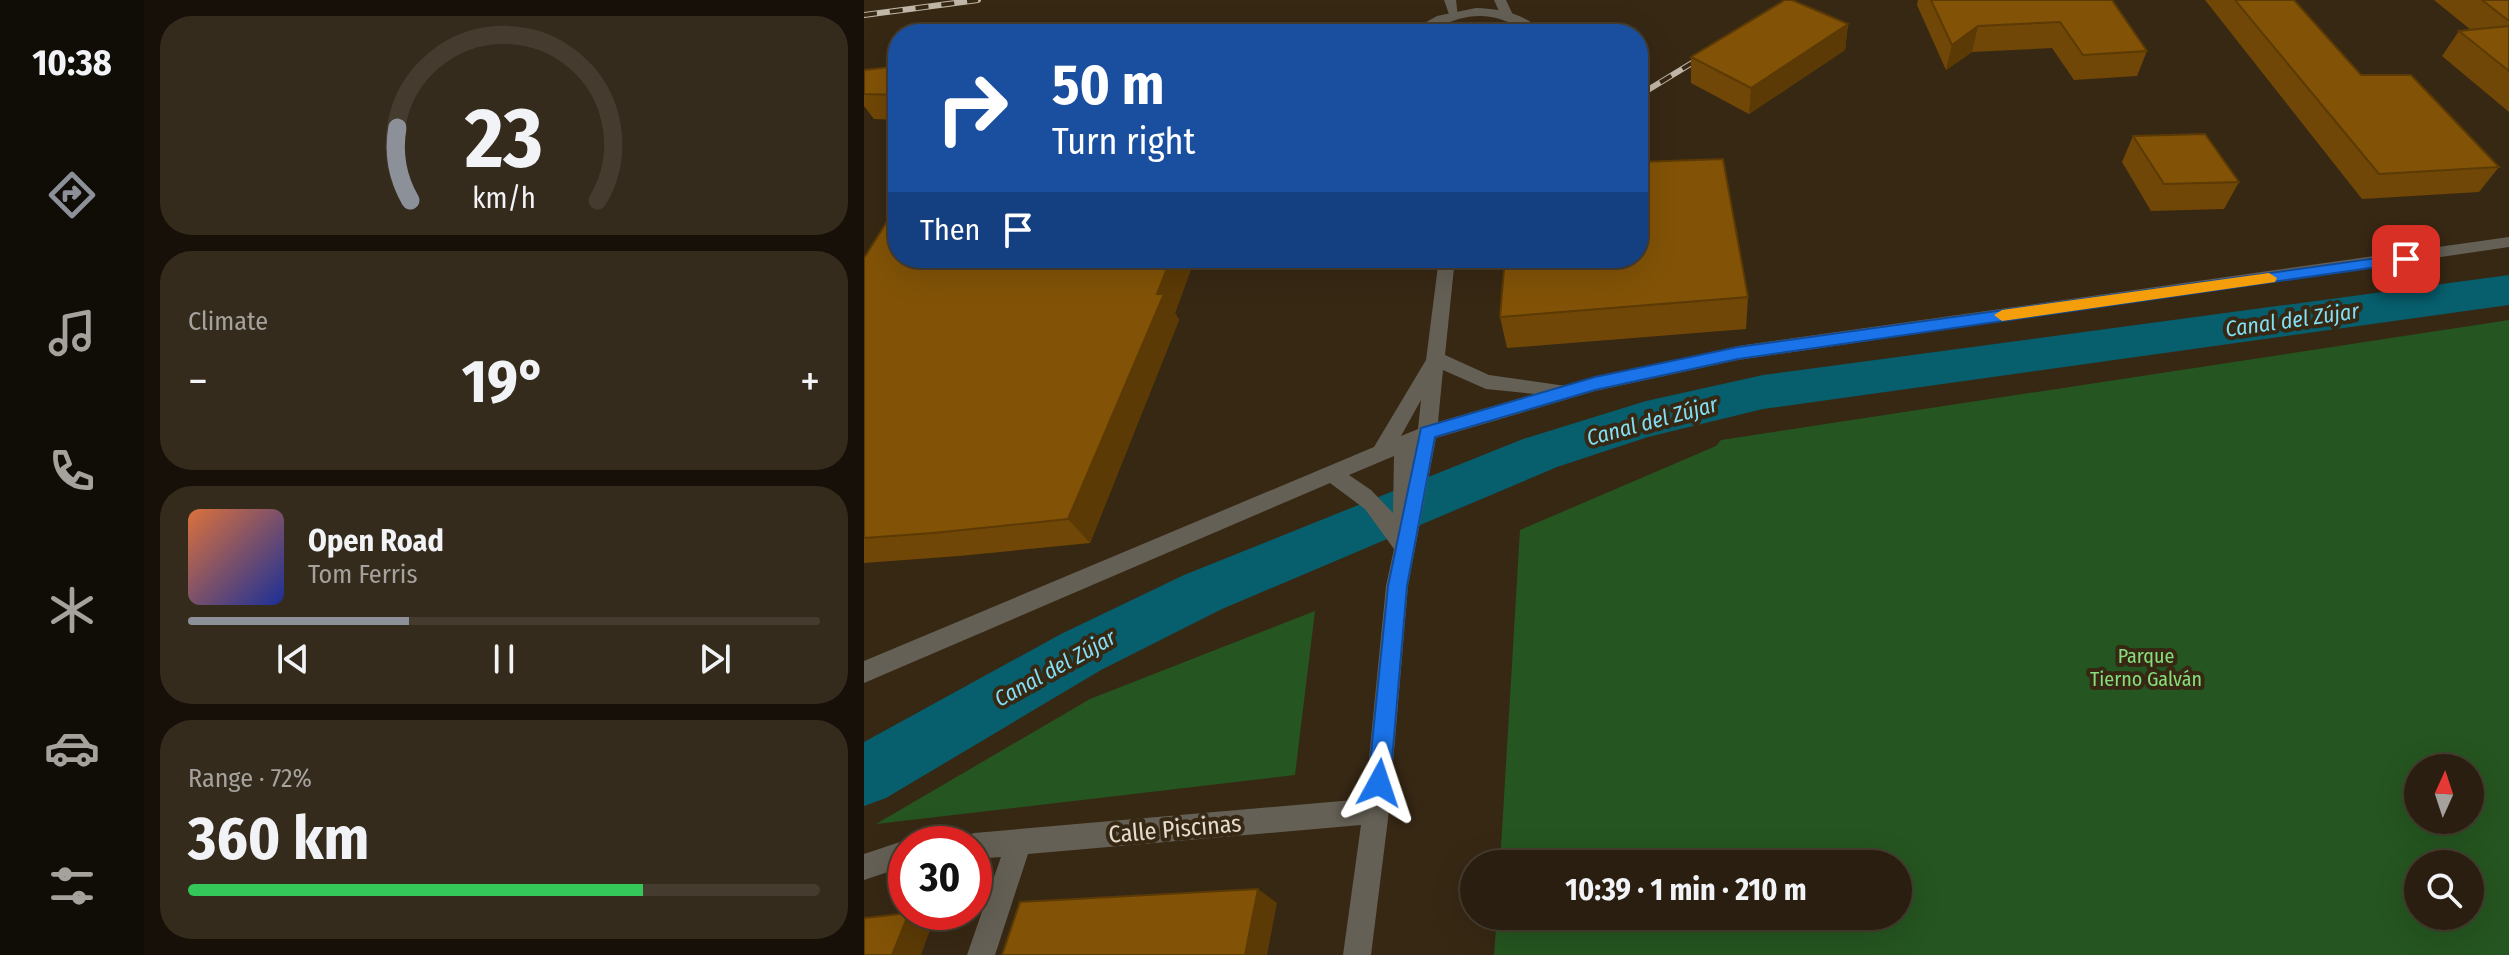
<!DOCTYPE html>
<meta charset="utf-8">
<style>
:root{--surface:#291e0f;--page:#352b1d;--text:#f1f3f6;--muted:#a5a29e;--line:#453c2f;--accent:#8c9099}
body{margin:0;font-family:"Fira Sans Condensed",sans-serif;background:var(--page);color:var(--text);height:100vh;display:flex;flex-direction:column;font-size:30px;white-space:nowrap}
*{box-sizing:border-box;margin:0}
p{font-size:26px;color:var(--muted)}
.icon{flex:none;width:44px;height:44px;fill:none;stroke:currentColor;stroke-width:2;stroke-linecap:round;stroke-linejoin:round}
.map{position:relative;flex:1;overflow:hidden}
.details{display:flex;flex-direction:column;gap:16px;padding:16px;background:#171008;width:720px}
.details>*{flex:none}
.hud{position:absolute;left:24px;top:24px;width:760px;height:244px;border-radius:32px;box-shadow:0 8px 32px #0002,0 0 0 2px var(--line);background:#1a4fa0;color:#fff;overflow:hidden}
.needle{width:52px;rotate:3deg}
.tools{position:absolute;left:1540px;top:754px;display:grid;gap:16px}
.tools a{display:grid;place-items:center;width:80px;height:80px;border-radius:50%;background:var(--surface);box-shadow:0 8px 32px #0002,0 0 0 2px var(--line);font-size:40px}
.speed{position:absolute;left:24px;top:826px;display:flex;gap:16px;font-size:40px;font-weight:700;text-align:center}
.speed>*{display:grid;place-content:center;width:104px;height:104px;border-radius:50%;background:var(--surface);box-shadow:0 8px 32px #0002,0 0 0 2px var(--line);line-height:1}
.speed .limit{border:12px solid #d22;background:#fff;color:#111}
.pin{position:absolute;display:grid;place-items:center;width:68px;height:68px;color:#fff;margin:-34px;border-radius:16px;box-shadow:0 4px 12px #0006}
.me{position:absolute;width:88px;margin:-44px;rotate:5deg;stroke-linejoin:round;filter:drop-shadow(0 0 6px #0008)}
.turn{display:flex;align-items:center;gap:28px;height:168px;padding:0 32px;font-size:36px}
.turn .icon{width:104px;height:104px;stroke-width:2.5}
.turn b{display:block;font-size:56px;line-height:68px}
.then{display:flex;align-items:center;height:76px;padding:0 32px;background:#0003;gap:16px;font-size:30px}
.big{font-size:60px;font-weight:700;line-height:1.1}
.details .card{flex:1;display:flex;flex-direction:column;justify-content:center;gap:12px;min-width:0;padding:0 28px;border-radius:32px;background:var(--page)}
.details .dial{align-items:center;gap:0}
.dial svg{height:208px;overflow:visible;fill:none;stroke:var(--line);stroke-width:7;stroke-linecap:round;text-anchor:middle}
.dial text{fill:var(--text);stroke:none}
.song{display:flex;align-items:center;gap:24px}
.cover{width:96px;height:96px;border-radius:12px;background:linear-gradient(135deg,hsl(20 70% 55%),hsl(230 70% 35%))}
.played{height:8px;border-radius:4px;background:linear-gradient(90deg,var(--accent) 35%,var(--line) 35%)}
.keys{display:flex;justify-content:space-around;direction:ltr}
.heat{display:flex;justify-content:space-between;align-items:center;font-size:44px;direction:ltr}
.charge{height:12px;border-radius:6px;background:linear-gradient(90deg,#34c759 72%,var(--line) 0)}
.trip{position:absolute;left:596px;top:850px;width:452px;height:80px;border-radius:40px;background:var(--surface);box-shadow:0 8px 32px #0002,0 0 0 2px var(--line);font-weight:700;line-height:80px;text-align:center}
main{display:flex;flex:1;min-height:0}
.dock{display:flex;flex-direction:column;width:144px;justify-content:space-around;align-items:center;background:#100c06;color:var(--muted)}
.dock .icon{width:56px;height:56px}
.dock .selected{color:var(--accent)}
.dock b{font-size:36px;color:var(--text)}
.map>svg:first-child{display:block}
.green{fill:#255520;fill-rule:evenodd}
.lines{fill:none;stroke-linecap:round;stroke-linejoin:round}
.canal{fill:#075e6d;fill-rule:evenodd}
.lane{fill:#656055;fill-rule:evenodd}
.street{fill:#656055;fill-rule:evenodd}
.rail-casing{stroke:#c1b7a8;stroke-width:6}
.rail{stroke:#372814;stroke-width:4;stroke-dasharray:13;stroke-linecap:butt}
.wall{fill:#704706}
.shaded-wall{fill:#5b3a05}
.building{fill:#825307;stroke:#5b3a05;stroke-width:2}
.route{fill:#1a73e8;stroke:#114b97;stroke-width:2}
.slow{fill:#f59e0b}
.labels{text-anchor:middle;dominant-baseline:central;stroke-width:8;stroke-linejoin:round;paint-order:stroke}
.park-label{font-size:20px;fill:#86de7c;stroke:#372814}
.water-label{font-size:22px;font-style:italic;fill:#82dff5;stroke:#372814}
.near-street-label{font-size:24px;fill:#e5dccf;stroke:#372814}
</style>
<main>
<nav class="dock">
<b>10:38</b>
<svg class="icon selected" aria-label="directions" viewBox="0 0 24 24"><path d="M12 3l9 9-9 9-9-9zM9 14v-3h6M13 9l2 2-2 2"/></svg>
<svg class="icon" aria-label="music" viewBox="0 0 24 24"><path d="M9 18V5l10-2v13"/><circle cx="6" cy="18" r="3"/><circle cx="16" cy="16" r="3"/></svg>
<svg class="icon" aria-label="phone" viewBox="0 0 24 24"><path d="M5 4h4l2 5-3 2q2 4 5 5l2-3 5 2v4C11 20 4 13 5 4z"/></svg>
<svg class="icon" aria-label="climate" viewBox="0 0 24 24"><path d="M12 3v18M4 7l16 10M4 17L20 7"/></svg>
<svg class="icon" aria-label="car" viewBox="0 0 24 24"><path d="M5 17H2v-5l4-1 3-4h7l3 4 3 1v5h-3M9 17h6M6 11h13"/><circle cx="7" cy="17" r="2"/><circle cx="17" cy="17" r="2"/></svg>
<svg class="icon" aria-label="filters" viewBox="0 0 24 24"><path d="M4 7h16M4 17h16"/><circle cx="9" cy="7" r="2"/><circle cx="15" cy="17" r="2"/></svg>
</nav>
<section class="details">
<div class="card dial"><svg viewBox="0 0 100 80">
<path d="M14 69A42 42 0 1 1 86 69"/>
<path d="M14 69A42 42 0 0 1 9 41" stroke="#8c9099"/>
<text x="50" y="56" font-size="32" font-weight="700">23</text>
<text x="50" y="72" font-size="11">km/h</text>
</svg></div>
<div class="card"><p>Climate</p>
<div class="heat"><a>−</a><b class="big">19°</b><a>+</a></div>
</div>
<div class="card">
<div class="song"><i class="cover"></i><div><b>Open Road</b><p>Tom Ferris</p></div></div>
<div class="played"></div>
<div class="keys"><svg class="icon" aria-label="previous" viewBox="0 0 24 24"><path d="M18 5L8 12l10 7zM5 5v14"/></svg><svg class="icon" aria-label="pause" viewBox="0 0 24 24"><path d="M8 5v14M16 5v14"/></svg><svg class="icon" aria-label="next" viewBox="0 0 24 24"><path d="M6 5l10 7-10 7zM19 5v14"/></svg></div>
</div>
<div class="card"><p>Range · 72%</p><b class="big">360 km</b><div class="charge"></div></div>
</section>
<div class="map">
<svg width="1645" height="955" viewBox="0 0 1645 955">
<rect width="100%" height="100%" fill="#372814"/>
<!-- green -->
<path class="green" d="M1645,320V955H630L633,916H1034V864H636L656,530L852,446L857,440ZM1554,768H1606V820H1554ZM1554,864H1606V916H1554Z
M451,611L431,775L12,824L226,699Z"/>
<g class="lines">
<!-- canal -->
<path class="canal" d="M1645,275V305L899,409L784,437L693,467L358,609L237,670L22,798L0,806V742L197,634L320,575L659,439L782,401L899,375Z"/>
<!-- lane -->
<path class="lane" d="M580,0H592L594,17H586Z
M630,0H642L649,15L648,18H638Z"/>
<!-- street -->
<path class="street" d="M612,8C639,9 662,14 681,34C657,34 643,15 615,16C588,16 567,34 541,34L573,16Z
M1645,237V247L874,360L731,391L572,438L544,586L525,811L507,955H479L497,825L164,854L131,955H103L137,857L110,859V844H98L101,837L110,833L501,799L522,586L530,549L501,509L466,483L0,683V661L510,447L562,360L575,258H591L581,355L625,375L702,386L874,346ZM579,370L622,389L671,394L574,422ZM557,400L554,429L537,436ZM530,456L529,513L507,490L485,475Z
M42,840L51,844H42V866L0,880V854Z"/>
<defs>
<path id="rail" d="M0,15L114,0
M774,96L846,52"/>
</defs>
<!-- rail casing -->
<use href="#rail" class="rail-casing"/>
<!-- rail -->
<use href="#rail" class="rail"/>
</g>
<!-- wall -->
<path class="wall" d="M1054,0H1248L1283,51L1273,76L1210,80L1188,48L1108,52L1082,70L1053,5Z
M1341,0H1430L1497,75L1635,167L1615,192L1498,199Z
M1570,0H1645V112L1578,56L1595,31L1607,30Z
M984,24L981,50L885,114L827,83V57Z
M34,66V120L10,119L0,106V70Z
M1269,136L1375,182L1360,209L1287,211L1258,162Z
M0,258H331L311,313L315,320L226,543L95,556L0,563Z
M884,297L882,329L643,348L636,317Z"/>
<!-- shaded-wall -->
<path class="shaded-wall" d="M984,24L981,50L885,114L887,88Z
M1114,26L1108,52L1082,70L1088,45Z
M307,258H331L311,313L315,320L226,543L204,519Z
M394,889L413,903L403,955H381Z
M45,913L69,922L57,955H28Z"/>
<!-- building -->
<path class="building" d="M921,0H928L984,24L887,88L827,57Z
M1067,0H1248L1283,51L1219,55L1196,22L1114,26L1088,45Z
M1371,0H1430L1497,75H1547L1635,167L1515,174Z
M1618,0H1645V21Z
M450,25V34H368Z
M1645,26V71L1595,31Z
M34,66V95L0,94V70Z
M1341,134L1375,182L1300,184L1269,136Z
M859,159L884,297L636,317L641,258H774V162Z
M34,204V258H307L293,294H300L204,519L69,533L0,538V258Z
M394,889L381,955H138L156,902Z
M45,913L28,955H0V918Z"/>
<!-- route -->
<path class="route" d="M1542,254L1550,259L1548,262L874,359L731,390L571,437L543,586L526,783L523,791L515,794L507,791L504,783L524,586L557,428L731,377L874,347Z"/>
<!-- slow -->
<path class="slow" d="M1405,273L1413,278L1411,282L1138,321L1130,315L1138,310Z"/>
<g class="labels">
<!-- park labels -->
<g class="park-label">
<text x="1282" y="656">Parque<tspan x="1282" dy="23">Tierno Galván</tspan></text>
</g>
<!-- water labels -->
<g class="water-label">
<text transform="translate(1428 320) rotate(-8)">Canal del Zújar</text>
<text transform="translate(788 421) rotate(-15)">Canal del Zújar</text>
<text transform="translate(191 668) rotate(-29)">Canal del Zújar</text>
</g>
<!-- near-street labels -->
<g class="near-street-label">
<text transform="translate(311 829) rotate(-5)">Calle Piscinas</text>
</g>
</g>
</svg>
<div class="tools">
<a><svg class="needle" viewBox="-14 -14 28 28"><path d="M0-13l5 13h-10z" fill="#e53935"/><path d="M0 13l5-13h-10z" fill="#a5a29e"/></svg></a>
<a><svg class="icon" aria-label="search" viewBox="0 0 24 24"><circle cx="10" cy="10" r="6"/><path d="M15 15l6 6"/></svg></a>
</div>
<div class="speed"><div class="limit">30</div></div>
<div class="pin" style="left:1542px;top:259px;background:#d93025"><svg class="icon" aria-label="arrive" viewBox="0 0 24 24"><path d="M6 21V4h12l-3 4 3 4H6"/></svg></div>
<svg class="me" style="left:515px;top:783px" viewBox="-20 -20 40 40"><path d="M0-17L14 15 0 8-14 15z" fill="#1a73e8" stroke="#fff" stroke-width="4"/></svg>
<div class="trip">10:39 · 1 min · 210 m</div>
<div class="hud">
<div class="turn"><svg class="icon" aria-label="right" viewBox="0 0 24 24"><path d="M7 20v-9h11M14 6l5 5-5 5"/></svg><div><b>50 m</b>Turn right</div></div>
<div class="then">Then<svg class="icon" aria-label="arrive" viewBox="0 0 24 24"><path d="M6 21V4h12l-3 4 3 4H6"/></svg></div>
</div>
</div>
</main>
